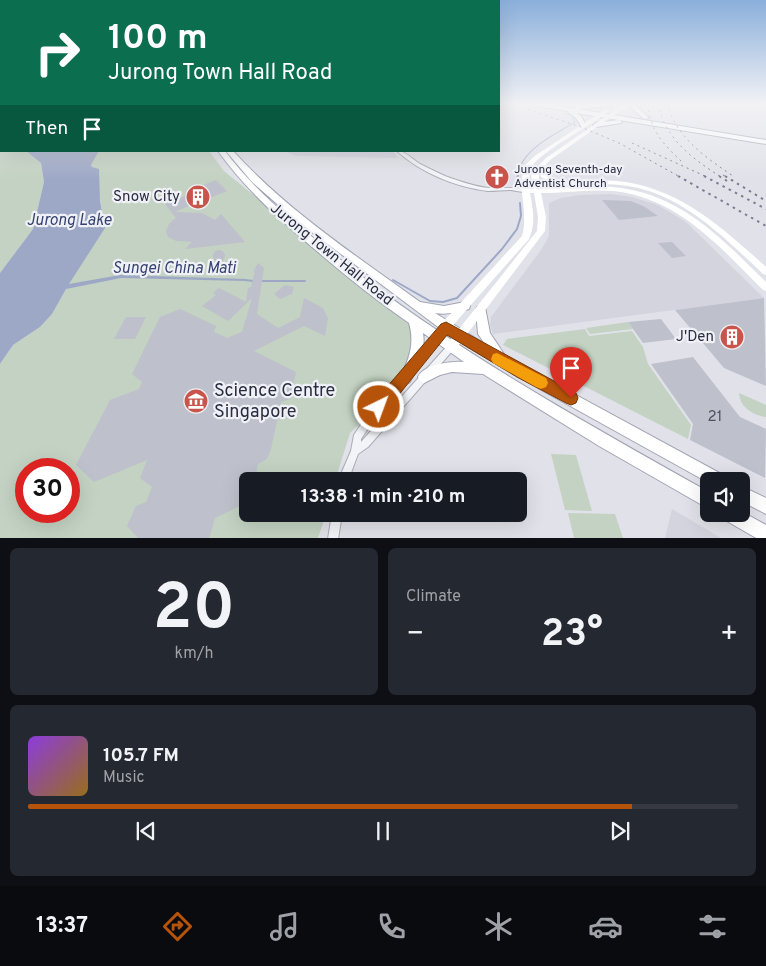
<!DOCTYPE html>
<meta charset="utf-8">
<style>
:root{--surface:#171b24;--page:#242831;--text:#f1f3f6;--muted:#9ea1a6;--line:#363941;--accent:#b45309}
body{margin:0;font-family:Overpass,sans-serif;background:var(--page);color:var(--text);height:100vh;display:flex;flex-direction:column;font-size:19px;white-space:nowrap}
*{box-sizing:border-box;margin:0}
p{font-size:16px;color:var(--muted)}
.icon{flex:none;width:28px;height:28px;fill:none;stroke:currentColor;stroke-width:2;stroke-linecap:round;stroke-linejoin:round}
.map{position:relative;height:538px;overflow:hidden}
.panel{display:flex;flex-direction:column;gap:10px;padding:10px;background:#0d0f14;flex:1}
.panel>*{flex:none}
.top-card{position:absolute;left:0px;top:0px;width:500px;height:152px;box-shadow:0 5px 20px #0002;background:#0b6e4f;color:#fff;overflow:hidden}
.tools{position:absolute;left:700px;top:472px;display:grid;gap:10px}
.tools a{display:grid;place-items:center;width:50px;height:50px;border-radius:8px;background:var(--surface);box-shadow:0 5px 20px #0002;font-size:25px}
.speed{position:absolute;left:15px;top:458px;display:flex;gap:10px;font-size:25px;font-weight:700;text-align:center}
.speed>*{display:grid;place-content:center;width:65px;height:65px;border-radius:50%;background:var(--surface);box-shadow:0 5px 20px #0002;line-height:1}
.speed .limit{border:8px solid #d22;background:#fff;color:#111}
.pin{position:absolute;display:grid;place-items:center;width:42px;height:42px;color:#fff;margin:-51px -21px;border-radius:50% 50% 50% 0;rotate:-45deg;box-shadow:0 0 5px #0007}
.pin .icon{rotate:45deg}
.me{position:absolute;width:55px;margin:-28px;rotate:42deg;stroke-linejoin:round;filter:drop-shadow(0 0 4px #0008)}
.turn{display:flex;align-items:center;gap:18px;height:105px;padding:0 25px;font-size:22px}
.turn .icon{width:65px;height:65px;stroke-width:2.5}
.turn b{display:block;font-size:35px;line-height:42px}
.then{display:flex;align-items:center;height:48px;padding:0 25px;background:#0003;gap:10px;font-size:19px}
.big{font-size:38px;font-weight:700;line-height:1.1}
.panel .tile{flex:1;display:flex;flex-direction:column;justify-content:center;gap:8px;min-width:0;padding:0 18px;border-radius:8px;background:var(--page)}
.panel .dial{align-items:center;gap:0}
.dial b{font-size:65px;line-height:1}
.song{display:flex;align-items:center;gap:15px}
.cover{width:60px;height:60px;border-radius:8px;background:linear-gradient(135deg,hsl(270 70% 55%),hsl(40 70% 35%))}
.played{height:5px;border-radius:2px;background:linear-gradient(90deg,var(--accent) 85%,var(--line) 85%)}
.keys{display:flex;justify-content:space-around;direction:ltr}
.heat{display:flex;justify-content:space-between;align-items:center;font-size:28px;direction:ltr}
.panel .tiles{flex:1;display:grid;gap:10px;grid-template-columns:1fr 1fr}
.tile:last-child{grid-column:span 2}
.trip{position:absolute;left:239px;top:472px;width:288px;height:50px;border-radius:8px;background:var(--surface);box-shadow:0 5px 20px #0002;font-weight:700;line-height:50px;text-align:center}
.tab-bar{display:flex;height:80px;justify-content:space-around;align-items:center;background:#090b0e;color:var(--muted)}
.tab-bar .icon{width:35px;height:35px}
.tab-bar .selected{color:var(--accent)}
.tab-bar b{font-size:22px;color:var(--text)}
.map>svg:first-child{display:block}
.built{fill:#d3d4de}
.green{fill:#c3d2c2;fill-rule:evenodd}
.water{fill:#9da8c7}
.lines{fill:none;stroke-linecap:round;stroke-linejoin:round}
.stream-far1{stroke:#9da8c7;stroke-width:1}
.stream{stroke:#9da8c7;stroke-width:2}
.building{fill:#bec0cb}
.minor-casing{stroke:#aaacb6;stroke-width:2}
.primary-casing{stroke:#a0a4b4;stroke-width:2}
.minor{fill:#f3f4f7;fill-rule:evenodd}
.secondary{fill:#fff;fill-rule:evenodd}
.primary{fill:#fff;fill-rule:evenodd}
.rail-far1{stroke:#7b7e92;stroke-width:1;stroke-dasharray:2 4;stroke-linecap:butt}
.rail{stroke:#7b7e92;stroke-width:2;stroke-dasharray:2.5 4.5;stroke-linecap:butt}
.route{fill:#b45309;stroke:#753606}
.slow{fill:#f59e0b}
.labels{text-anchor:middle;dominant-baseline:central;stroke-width:4.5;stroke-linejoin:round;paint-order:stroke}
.far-poi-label{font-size:12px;fill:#2a2d40;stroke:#f0f1f6;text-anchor:start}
.poi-label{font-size:15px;fill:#2a2d40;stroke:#f0f1f6;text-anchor:end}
.street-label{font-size:15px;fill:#2a2d40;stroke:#f0f1f6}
.near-number-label{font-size:15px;fill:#4f5263}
.water-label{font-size:16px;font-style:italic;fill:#364372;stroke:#f0f1f6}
.near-poi-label{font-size:18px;fill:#2a2d40;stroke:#f0f1f6;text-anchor:start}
</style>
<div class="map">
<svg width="766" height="539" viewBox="0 0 766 539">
<rect width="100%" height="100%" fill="#e1e2e9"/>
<!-- built -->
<path class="built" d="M284,151H393L398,158L296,156Z
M611,194L632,197L658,205L686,222L764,298L493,334L490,325L491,317L541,250L549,236V203L561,198L580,195Z
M672,509L721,538H665Z"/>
<!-- green -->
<path class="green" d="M0,131L1,151H26L41,163L44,182L33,229L0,273Z
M99,151H209L224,171L413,324L429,348L411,374L350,433L335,481H248V514H326L318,538L0,539V364L13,345L40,327L52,314L79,265L105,228L99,194L91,165ZM26,469H69V511H26Z
M628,322L633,329L590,334L586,328Z
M585,329L589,336L632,331L643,347L648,364L691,425L688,439L503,345L507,339Z
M739,393L766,405V417C752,415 740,407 739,393Z
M551,454L576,455L592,511L565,510Z
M568,513L615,514L623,538H574Z"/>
<!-- water -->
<path class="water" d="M26,151H99L91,165L92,167L99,169L100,201L105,228L69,284L120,275L246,279L245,281L121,278L66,289L52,314L40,327L13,345L0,364V273L33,229L44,182L41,163Z"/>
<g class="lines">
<!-- stream-far1 -->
<path class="stream-far1" d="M517,177C521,149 553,136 575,122L572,116L565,113"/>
<!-- stream -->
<path class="stream" d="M517,180L518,176
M245,280L253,281
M393,280L430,301L443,302L457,298L502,249L517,229L521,216L520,203
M262,281H305"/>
</g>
<!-- building -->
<path class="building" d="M216,180L227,191L174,212L202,213L215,220L221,214L245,242L185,249L192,242L176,241L168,237L166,231L169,224L176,218L165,204L191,194L188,191Z
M602,200L631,201L645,207L658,216L619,220Z
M672,242L686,256L672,258L658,243Z
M213 256a6 6 0 1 1 12 0a6 6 0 1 1-12 0Z
M258,263L264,268L257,314L278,328L300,317L304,298L323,308L328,318L325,336L304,326L254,351L296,372L290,399L281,402L271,449L267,459L258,464L255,481H248V502L215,518L209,539H139L127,526L136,506L146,502L152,487L140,478L147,460L94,482L76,465L110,400L139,389L142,382L132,374L160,317L180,309L216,326L214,332L227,338L242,332L252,298L228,321L202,306L216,295L213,293L219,288L246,302L248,288L251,287L255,271L253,272Z
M285,285L294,287L292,294L280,299L274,294Z
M764,298L766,386L724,368L675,310Z
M126,317H146L135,339H114Z
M661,319L676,339L643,343L628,322Z
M693,357L740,417L766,429L765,478L690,440L693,424L651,364Z"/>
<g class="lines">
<defs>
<path id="minor" d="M397,151C406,151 413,160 420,164C428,168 436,172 445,176C459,181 475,187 490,188C503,188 516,187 529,190L530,191C525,193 517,191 511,190C503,190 496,191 488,191C456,187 421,173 397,151Z
M436,334L439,335L440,337L439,339L419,366L416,367L413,366L412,364L413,362L433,335Z
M451,344L454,345L455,347L454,349L368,447L358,454L348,481H338L351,451L354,435L367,415L404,374L407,373L410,374L411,376L410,378L373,421L361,439V442L448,345Z
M332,514H342L338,539H328Z"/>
<path id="primary" d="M533,104H547L766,140V144L576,113L581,116L586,125L583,127L581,126L576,118L569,113L568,111L536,106Z
M590,104H613L610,106L577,109L574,107L577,105Z
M627,104H634L649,118L644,119Z
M619,120L622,122L621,123L596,127L593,125L596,123Z
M218,151H225C255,191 293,222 332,253C448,347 579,419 709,492V509L599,446L483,374L452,372L440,375L424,383L420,381L418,377C424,364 452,361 464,362L423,333C426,351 418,366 410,382L406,384L402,382L400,378C409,359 415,344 409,323C377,301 347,277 318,252C281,221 246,190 218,151Z
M226,151H233C288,211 355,255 420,302L444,306L465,302L469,303L470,306L469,309C458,312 447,315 435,313L485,344L478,334L476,310L477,307L481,306L485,307L490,333L506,357L725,476L727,481H709V483L518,377L442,330L293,218L252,182Z
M741,486L766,498V514L741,501Z
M741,511L766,525V539H758L725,520L723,514H741Z"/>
</defs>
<!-- minor casing -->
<use href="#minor" class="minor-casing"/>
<!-- primary casing -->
<use href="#primary" class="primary-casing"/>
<!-- minor -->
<use href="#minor" class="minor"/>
<!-- secondary -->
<path class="secondary" d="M624,104H630L550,160L544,167L546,175C550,177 556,180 560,181C565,182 573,180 579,180C592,180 604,180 617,181C678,187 722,227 766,267V275L763,274C727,240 688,200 638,188C606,181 572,185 539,187L540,189C564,188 589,185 613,187C680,193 721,238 766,282V291L763,290C720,247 678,198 614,191C590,189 565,193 541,193L546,217L545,231L455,350L451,351L447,350L446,347L447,344L537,231L538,217L534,193H530C533,209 536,224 529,239L440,340L436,341L432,340L431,337L432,334L522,236C529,213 516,185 525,166C528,162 532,158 536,155L604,110L609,111C594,124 538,153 532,167C530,172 529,178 529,183H532L531,173L546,158ZM539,172L541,177L551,182H539Z"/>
<!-- primary -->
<use href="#primary" class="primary"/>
<!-- rail-far1 -->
<path class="rail-far1" d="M511,104L581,127L619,143L680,177
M648,104C649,129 664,145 681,161
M658,104C665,139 693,159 721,177
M667,104C677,138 705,157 733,176
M632,143L707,177
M723,175L727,177"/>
<!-- rail -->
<path class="rail" d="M678,176L766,226
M704,176L766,209
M719,176L727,181
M725,176L766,201"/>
</g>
<!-- sky -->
<linearGradient id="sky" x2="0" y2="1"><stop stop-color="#8aafdb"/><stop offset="0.58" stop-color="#f2f2f5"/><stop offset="1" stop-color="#f2f2f5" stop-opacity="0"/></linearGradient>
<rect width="766" height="179" fill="url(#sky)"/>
<!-- route -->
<path class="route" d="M446,322L576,393L578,398L576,403L571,405L566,403L517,377L447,335L385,412L379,414L374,412L372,407L374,402L441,324Z"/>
<!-- slow -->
<path class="slow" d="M497,353L546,378L548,383L546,387L541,389L536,387L493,363L491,359L493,354Z"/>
<!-- icons -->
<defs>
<symbol id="church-disc" viewBox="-11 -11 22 22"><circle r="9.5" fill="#c8544b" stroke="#f0f1f6"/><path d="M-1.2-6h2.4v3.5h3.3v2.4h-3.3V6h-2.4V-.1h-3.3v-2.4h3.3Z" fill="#fff"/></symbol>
<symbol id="building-disc" viewBox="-11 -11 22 22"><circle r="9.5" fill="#c8544b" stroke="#f0f1f6"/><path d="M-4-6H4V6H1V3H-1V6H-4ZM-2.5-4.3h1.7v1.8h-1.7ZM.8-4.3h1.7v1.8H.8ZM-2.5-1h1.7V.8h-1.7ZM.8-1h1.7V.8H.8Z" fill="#fff"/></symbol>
<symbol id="museum-disc" viewBox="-11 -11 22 22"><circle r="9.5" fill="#c8544b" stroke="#f0f1f6"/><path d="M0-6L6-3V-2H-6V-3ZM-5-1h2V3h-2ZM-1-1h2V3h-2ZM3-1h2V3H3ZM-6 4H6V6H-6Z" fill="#fff"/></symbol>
</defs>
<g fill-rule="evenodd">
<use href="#church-disc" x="483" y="163" width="28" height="28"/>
<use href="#building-disc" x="184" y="183" width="28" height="28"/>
<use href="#building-disc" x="718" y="323" width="28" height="28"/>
<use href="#museum-disc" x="182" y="387" width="28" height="28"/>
</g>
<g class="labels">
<!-- far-poi labels -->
<g class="far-poi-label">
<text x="514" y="170">Jurong Seventh-day<tspan x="514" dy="14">Adventist Church</tspan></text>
</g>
<!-- poi labels -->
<g class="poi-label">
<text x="180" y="197">Snow City</text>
<text x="714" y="337">J'Den</text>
</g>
<!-- street labels -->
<g class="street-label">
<text transform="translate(331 255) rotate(39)">Jurong Town Hall Road</text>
</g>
<!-- near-number labels -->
<g class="near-number-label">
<text x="715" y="417">21</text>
</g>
<!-- water labels -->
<g class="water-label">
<text x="69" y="221">Jurong Lake</text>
<text x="174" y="269">Sungei China Mati</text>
</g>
<!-- near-poi labels -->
<g class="near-poi-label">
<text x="214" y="391">Science Centre<tspan x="214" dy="21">Singapore</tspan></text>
</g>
</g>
</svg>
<div class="tools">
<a><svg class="icon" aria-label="sound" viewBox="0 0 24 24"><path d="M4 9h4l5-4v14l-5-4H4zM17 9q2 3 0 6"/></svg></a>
</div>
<div class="speed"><div class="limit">30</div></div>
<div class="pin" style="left:571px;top:398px;background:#d93025"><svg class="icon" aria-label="arrive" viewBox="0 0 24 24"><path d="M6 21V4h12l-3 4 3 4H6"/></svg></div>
<svg class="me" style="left:379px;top:407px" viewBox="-20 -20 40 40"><circle r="17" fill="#b45309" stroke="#fff" stroke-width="3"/><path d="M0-11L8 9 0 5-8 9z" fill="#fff"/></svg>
<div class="trip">13:38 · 1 min · 210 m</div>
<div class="top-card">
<div class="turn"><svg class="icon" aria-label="right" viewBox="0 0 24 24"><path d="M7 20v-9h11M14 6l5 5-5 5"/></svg><div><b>100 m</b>Jurong Town Hall Road</div></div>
<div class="then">Then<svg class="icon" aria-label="arrive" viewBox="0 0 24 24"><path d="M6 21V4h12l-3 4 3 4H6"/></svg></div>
</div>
</div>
<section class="panel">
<div class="tiles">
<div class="tile dial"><b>20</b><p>km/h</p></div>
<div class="tile"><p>Climate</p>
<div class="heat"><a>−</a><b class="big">23°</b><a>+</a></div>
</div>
<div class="tile">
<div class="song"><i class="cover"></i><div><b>105.7 FM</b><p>Music</p></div></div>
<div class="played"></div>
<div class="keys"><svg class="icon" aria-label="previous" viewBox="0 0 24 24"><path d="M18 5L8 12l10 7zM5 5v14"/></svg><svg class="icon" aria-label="pause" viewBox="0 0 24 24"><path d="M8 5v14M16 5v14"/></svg><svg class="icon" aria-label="next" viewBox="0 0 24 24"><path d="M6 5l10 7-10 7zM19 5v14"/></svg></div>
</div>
</div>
</section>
<nav class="tab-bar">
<b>13:37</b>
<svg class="icon selected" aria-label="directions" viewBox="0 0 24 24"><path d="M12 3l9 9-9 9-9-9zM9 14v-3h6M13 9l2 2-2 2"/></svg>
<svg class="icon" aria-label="music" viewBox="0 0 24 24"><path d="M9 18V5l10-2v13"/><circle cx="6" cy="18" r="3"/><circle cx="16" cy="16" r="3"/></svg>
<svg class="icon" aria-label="phone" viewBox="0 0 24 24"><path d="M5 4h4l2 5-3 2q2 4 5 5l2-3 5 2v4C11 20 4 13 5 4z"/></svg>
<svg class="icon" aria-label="climate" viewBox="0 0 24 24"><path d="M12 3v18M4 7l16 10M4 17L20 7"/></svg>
<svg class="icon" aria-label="car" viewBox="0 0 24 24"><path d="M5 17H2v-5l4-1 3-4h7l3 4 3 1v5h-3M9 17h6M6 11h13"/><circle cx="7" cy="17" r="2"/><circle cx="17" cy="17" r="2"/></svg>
<svg class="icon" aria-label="filters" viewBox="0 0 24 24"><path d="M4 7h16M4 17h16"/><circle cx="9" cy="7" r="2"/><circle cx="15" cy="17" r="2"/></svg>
</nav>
